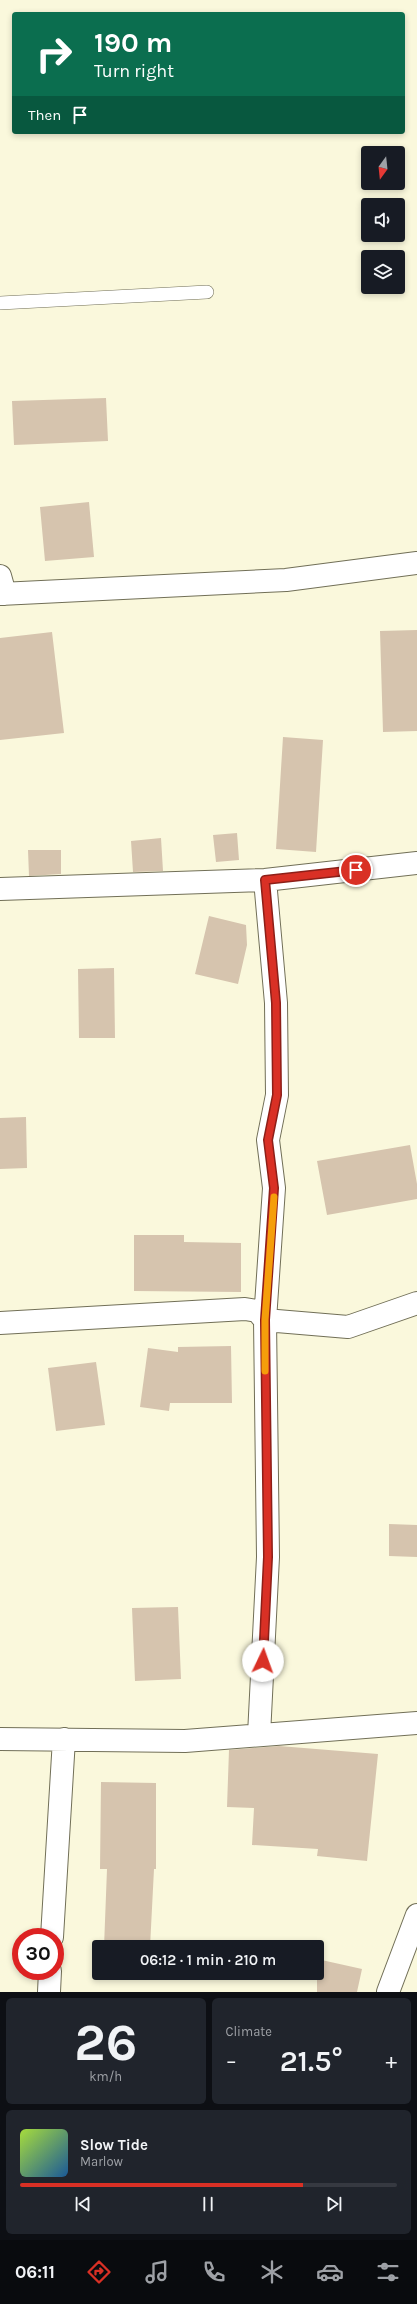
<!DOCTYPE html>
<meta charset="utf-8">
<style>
:root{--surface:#171b24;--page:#20242c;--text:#f1f3f6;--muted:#9ea1a6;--line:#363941;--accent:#d93025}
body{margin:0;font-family:Karla,sans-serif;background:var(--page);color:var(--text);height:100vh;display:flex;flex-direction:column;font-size:15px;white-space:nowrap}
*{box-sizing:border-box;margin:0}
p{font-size:13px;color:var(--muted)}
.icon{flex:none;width:22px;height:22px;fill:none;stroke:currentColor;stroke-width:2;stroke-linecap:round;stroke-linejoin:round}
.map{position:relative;height:1992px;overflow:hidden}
.sheet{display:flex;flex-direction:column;gap:6px;padding:6px;background:#0d0f14;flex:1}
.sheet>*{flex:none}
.top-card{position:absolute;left:12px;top:12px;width:393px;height:122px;border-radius:4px;box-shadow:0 2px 6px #0003;background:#0b6e4f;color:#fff;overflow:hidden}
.needle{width:26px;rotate:195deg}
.controls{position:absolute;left:361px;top:146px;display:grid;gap:8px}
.controls a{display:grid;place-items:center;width:44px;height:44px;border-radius:4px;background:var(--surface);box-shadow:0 2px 6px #0003;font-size:20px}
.speed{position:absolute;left:12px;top:1928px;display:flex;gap:8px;font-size:20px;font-weight:700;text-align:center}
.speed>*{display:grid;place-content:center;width:52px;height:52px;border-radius:50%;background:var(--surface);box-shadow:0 2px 6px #0003;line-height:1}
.speed .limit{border:6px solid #d22;background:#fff;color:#111}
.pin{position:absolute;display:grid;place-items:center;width:34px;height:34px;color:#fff;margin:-17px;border:2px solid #fff;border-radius:50%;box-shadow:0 1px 4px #0007}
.me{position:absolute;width:44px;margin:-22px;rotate:3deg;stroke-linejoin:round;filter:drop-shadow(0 0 3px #0008)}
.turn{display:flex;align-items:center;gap:14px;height:84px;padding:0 16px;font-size:18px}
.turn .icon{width:52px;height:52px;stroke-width:2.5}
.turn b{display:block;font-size:28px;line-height:34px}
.then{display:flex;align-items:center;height:38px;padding:0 16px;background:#0003;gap:8px;font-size:15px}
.big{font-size:30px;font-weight:600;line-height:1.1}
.sheet .tile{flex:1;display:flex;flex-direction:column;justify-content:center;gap:6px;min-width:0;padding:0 14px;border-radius:6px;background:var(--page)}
.sheet .dial{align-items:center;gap:0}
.dial b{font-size:52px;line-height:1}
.song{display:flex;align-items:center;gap:12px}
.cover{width:48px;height:48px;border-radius:6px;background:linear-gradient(135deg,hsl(80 70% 55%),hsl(210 70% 35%))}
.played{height:4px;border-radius:2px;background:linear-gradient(90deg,var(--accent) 75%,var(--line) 75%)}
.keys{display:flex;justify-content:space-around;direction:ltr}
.heat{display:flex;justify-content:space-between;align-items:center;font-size:22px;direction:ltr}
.sheet .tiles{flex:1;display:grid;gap:6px;grid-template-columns:1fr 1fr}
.tile:last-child{grid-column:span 2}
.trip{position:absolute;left:92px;top:1940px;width:232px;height:40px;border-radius:4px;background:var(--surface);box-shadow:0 2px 6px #0003;font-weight:600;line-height:40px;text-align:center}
.menu{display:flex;height:64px;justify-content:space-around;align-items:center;background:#090b0e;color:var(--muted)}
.menu .icon{width:28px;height:28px}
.menu .selected{color:var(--accent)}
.menu b{font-size:18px;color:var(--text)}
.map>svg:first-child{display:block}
.building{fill:#d6c4ae}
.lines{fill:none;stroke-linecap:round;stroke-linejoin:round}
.lane-casing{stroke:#716f57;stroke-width:14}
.street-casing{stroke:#716f57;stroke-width:24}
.lane{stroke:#fff;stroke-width:13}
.street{stroke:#fff;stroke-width:22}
.route-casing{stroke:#8d1f18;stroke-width:10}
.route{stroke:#d93025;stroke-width:7}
.slow{stroke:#f59e0b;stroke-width:7}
</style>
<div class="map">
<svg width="417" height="1992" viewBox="0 0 417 1992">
<rect width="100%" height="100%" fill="#faf8dc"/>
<!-- building -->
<path class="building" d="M106,398L108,441L14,445L12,401Z
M89,502L94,557L45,561L40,507Z
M417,630V731L383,732L380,631Z
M52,632L64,733L0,740V638Z
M283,737L323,740L316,852L276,849Z
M237,833L239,860L216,862L213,835Z
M161,838L163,871L133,872L131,841Z
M28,850H61V874L29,876Z
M209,916L246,925L247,945L238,984L195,974Z
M114,968L115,1038H79L78,969Z
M26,1117L27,1168L0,1169V1118Z
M410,1145L417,1184V1199L327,1215L317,1161Z
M134,1235H184V1242L241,1243V1292L134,1291Z
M231,1346L232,1403H170L169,1411L140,1407L148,1348L178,1352V1347Z
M96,1362L105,1425L56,1431L48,1368Z
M389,1524L417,1525V1557L389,1556Z
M178,1607L181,1679L135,1681L132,1608Z
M279,1746L378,1754L367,1861L317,1856L318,1849L252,1845L254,1808L227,1807L229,1750Z
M101,1782L156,1783V1869H154L150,1947H104L107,1869H100Z
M317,1959L362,1969L357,1992H317Z"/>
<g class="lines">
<defs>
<path id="lane" d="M0,303L207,292"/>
<path id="street" d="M0,576L5,594
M0,594L286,580L417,563
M265,880L276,1003L277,1095L268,1140L274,1188L265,1320L348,1327L417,1303
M0,889L265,880L417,863
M0,1323L245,1309L257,1311L265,1320L268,1557L259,1735
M0,1739L185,1741L417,1723
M52,1937L64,1739
M49,1992L50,1971
M388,1992L417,1915"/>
</defs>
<!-- lane casing -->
<use href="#lane" class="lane-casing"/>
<!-- street casing -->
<use href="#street" class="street-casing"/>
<!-- lane -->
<use href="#lane" class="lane"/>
<!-- street -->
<use href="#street" class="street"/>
</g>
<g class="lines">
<defs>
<path id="route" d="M263,1661L268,1557L265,1320L274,1188L268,1140L277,1095L276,1003L265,880L356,870"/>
</defs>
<!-- route casing -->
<use href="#route" class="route-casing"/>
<!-- route -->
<use href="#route" class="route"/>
<!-- slow -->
<path class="slow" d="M265,1371V1320L274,1197"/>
</g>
</svg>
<div class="controls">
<a><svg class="needle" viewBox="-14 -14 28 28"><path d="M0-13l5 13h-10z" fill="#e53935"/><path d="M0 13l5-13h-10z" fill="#9ea1a6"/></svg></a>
<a><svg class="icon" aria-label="sound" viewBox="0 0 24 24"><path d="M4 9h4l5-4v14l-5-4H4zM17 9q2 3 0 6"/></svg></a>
<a><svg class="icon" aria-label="layers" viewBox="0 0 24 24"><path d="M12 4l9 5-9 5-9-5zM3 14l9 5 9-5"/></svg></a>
</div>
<div class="speed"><div class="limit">30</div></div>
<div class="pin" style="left:356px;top:870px;background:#d93025"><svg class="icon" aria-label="arrive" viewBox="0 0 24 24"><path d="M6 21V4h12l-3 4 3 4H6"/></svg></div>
<svg class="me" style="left:263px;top:1661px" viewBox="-20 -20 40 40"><circle r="19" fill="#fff"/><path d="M0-13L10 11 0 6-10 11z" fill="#d93025"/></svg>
<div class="trip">06:12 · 1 min · 210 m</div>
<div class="top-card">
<div class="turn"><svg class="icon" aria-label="right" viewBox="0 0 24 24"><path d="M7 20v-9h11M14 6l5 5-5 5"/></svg><div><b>190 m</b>Turn right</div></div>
<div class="then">Then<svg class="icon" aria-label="arrive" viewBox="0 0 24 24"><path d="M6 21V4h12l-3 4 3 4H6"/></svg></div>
</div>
</div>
<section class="sheet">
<div class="tiles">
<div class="tile dial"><b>26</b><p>km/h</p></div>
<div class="tile"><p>Climate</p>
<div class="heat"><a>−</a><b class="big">21.5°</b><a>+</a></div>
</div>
<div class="tile">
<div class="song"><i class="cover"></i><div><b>Slow Tide</b><p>Marlow</p></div></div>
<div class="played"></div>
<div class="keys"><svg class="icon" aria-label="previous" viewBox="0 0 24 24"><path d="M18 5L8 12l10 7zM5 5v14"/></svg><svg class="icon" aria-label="pause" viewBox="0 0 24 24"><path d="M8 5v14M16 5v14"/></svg><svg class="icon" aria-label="next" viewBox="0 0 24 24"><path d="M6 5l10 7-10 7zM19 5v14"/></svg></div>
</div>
</div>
</section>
<nav class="menu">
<b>06:11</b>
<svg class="icon selected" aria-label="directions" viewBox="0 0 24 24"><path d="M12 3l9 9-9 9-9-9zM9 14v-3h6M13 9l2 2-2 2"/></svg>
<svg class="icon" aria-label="music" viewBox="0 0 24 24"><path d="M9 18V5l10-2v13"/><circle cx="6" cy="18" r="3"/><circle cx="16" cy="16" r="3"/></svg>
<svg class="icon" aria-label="phone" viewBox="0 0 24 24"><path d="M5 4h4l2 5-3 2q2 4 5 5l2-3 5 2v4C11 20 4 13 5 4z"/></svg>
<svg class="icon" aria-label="climate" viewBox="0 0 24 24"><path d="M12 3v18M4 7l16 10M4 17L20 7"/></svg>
<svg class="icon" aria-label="car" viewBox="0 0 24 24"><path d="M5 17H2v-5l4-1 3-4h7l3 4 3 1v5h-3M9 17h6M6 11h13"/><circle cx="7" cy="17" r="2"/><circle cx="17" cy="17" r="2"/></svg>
<svg class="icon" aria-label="filters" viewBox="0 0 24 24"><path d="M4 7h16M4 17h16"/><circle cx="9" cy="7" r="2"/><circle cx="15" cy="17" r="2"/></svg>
</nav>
